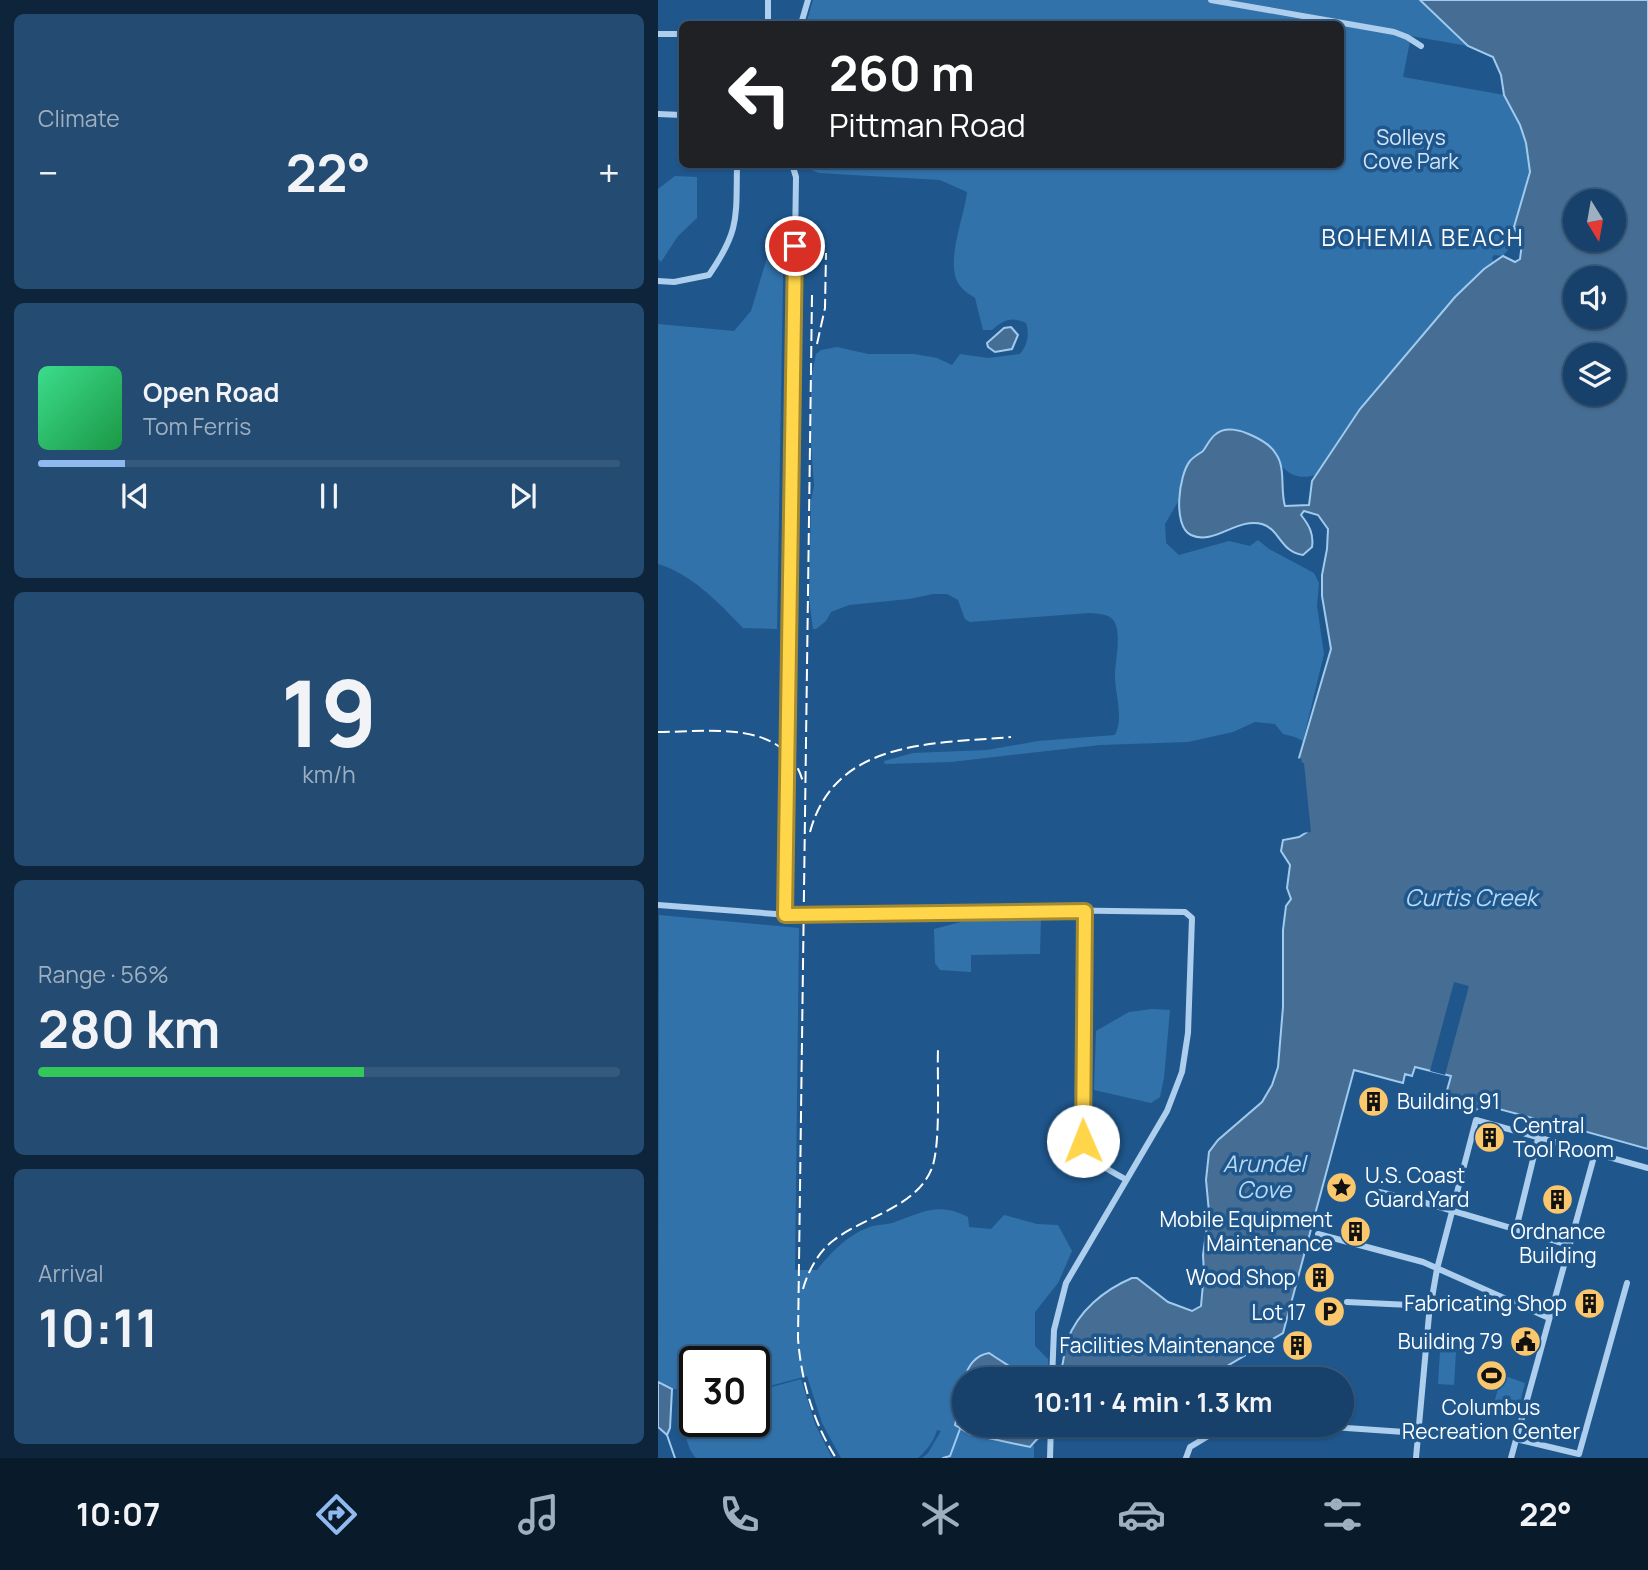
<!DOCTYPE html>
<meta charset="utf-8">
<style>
:root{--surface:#17416a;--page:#244c72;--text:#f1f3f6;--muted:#9eafc1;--line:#365a7e;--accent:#90b9f0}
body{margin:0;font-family:Manrope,sans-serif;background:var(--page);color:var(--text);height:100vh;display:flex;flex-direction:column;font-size:26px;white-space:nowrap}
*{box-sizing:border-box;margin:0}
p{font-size:23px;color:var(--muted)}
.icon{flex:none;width:38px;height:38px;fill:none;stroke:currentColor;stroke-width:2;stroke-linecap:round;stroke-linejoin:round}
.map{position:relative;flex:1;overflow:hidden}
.side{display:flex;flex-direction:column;gap:14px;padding:14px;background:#0d243a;width:658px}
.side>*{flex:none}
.hud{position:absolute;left:21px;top:21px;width:665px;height:147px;border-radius:10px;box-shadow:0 2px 5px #0004,0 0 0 2px var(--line);background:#202124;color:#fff;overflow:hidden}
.needle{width:46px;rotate:169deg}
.controls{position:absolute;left:905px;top:189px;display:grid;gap:14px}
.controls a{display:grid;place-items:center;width:63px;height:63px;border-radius:50%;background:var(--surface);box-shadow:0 2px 5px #0004,0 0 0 2px var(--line);font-size:35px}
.speed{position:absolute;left:21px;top:1346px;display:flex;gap:14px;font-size:35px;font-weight:700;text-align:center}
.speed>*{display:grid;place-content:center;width:91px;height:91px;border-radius:50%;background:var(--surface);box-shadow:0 2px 5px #0004,0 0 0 2px var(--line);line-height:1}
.speed .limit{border:4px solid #111;border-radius:10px;background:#fff;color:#111}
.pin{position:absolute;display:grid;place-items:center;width:60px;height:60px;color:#fff;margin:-30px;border:4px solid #fff;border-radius:50%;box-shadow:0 2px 7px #0007}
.me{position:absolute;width:77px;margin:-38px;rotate:359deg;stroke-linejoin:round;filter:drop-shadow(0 0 5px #0008)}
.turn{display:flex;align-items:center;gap:24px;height:147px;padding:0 35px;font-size:32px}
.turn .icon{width:91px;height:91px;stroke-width:2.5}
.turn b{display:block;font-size:49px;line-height:60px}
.big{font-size:52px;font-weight:700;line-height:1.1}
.side .widget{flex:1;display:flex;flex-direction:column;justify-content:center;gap:10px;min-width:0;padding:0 24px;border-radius:10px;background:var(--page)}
.side .dial{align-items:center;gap:0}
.dial b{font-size:91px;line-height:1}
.song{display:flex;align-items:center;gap:21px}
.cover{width:84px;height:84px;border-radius:10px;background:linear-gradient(135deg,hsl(150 70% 55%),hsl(140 70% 35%))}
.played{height:7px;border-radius:4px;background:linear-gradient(90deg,var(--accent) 15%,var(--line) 15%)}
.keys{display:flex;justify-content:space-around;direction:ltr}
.heat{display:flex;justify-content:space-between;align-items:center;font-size:38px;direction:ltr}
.charge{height:10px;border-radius:5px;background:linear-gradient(90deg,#34c759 56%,var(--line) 0)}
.trip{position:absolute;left:294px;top:1367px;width:402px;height:70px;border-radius:35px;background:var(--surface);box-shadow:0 2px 5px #0004,0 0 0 2px var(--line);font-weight:700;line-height:70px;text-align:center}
.dock{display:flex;height:112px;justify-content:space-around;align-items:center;background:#091a2a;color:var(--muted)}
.dock .icon{width:49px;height:49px}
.dock .selected{color:var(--accent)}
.dock b{font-size:32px;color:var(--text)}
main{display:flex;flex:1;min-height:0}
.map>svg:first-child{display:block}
.green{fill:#3272ab}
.water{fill:#466e94;stroke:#a0caee;stroke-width:2;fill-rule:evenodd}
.pier{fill:#1f578d}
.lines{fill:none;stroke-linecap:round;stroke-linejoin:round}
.stream{stroke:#a0caee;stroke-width:2}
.street{stroke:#adceec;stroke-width:6}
.rail{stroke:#fff;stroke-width:2;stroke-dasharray:12 5;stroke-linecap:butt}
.route-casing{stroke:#a68a30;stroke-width:18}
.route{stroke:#ffd54a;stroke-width:12}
.labels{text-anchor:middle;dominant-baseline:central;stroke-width:7;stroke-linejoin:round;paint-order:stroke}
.park-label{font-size:21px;fill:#d2e7f9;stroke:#1f578d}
.poi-label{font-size:21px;fill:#fff;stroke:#1f578d;text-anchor:end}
.neighbourhood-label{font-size:23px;letter-spacing:2px;fill:#fff;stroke:#1f578d}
.water-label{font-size:23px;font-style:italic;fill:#b9d8f3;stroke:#1f578d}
</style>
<main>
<section class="side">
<div class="widget"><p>Climate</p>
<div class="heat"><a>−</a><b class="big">22°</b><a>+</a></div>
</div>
<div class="widget">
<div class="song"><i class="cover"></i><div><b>Open Road</b><p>Tom Ferris</p></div></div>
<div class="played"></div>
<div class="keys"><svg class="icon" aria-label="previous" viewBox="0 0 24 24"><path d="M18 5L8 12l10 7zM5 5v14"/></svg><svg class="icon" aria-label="pause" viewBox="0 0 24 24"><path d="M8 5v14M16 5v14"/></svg><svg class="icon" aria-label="next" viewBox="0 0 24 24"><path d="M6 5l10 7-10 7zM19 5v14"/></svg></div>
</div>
<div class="widget dial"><b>19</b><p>km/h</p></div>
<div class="widget"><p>Range · 56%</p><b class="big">280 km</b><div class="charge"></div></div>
<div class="widget"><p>Arrival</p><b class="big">10:11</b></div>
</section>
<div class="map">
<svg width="990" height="1458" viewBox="0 0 990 1458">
<rect width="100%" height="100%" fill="#1f578d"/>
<!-- green -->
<path class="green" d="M155,0H762L810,46L753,36L745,77L846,95L862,125L868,143L872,172L853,246L845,256L836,255L834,258L836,263L826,269L797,297L702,409L682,437L669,549L670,529L660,515L646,511L643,514L654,531V547L629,549C617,535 615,525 594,523L623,493L627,506L651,505L654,481L658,475C644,479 632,477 622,464C620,461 620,456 618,453C609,442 596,436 584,430L531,461L520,502L507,524L508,543L521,555L571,541L592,546L600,540L611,549L656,573L661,583L659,606L666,654L645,741L637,737L625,734L617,724L597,722L575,732L530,742L442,745L293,762L227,764L226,761L255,753L329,750L380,741L457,735C466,717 457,694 457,676C457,661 464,634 456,621C451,613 439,614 431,613L312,622L307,619L300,600L289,594H275L251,599L191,605L173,612L168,621L158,629H155L151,598L153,501L156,486L153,444V379L158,354L163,350L179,347L210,354H256L279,358L294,365L302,354L330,358L362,354C369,346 372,334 368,323C354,316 345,320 334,330H325L317,298C313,295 307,292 304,288C284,269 307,216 309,192L282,180L161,173L140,165L682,164V24H148Z
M17,176L39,177V218L20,236L3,262L0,259V189Z
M126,223L119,629L85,628C61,603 34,574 0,564V324L76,331L93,311L119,224Z
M1,915L141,928L137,1270H159C173,1252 193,1232 215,1226C222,1224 230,1225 237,1222C266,1212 280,1202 310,1217L311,1227L333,1229L346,1215L379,1224L400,1225L414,1251L400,1283L377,1312V1346L390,1359L391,1377L381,1370L365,1375L337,1355L312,1379H306V1424L388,1425C387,1439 382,1438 373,1446H376V1458H264L270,1453L283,1431L279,1430C276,1441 269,1450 260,1458H183L164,1423L149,1376L96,1390V1362H37V1390L14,1389L0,1382Z
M383,917L382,954L313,955V972L282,970L277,963L276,929L314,919Z
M494,1009L512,1010L506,1078L502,1097L493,1103L436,1090L438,1031L471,1012Z
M782,1351L798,1352L796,1385L780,1384Z
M844,1375L867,1383L860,1410L836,1403Z
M143,1379L157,1424L174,1458H38C23,1441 27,1414 26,1393L37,1392V1421H96V1392Z"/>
<!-- water -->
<path class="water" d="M762,0H990V1149L908,1126L899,1133L892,1131L889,1122L826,1105L816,1111L811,1109L807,1100L788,1094L793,1076L757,1067L754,1076L747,1074L745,1083L696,1070L625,1333L547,1379H307C309,1366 318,1355 331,1353L365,1375L381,1370L389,1376L398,1377C407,1368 405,1353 409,1341C420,1311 446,1290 474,1278H479L510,1302L534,1311L543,1306L546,1273L545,1255L551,1212L548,1180L551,1152L560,1140L604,1102L614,1085L620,1067L625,1007V930L628,906L633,899L629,888L632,865L623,851L625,840L641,837L649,832L641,758L673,649L664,596V575L669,549L670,529L660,515L646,511L643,515C651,525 656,534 654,547L645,555C622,552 622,529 604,524C579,517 556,546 533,535C514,526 521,474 532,461C535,457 541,454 545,451C549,446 552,438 558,434C567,426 583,430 593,435C602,439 613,445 618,454C628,468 622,490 627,506L651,505L654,481L702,409L797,297L826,269L845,256L857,262L862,259L864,243L856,227L872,172L868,143L862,125L846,95L843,75L835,57L810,46ZM917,201H956V240H917ZM917,278H956V317H917ZM917,355H956V394H917Z
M353,327L360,335L354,349L337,352L330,347L329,343L346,328Z
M0,1382L14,1389L12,1428L9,1435L0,1427Z
M306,1409V1424L382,1425L380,1438L372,1447L312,1434L297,1425L299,1416Z"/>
<!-- pier -->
<path class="pier" d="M643,758L644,763H646L653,832L643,833L645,831L638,759Z
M796,982L811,986L787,1075L772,1071Z"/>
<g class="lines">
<!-- stream -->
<path class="stream" d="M9,1435L17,1458
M285,1458L292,1456L302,1429"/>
<!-- street -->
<path class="street" d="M110,0V24
M553,0L736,32L749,37L763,46
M143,24L150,0
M0,34H24
M0,114L24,115
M0,281L16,282L51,275C82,230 78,218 79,164
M0,905L145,916L383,910L527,912L534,918L530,1033L524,1072L509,1111L408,1283L396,1330L394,1379
M427,911L425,1141C431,1162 450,1169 467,1179
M127,915L138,177L134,164
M721,1192L761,1201L911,1245
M858,1229L880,1139
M660,1234L765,1262L891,1318
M689,1302L773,1306
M666,1424L674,1427L761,1433
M858,1439L921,1454L969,1283
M392,1458L393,1424
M528,1458L532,1447L570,1424
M758,1458L771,1315L779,1269L818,1120L990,1168
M853,1458L937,1153"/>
<!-- rail -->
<path class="rail" d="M154,295L140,1338C143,1380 155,1422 178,1458
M159,344L167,308L168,253
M0,732C52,732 127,718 145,782
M152,832C177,739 275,744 353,737
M145,1289C150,1271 161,1251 176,1240C207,1216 258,1208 274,1168C283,1143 279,1079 280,1049"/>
</g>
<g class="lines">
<defs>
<path id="route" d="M137,246L127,915L427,911L425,1141"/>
</defs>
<!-- route casing -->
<use href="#route" class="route-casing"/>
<!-- route -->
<use href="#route" class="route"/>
</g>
<!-- icons -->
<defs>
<symbol id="building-disc" viewBox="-11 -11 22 22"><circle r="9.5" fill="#fbc76c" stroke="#1f578d"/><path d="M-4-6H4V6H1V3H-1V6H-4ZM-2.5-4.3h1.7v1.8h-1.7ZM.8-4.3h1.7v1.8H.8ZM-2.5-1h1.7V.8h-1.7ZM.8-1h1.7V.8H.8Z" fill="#111"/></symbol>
<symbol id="sight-disc" viewBox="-11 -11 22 22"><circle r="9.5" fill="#fbc76c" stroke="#1f578d"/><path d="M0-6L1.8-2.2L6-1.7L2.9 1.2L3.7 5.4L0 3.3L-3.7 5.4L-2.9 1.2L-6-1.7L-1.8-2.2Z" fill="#111"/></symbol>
<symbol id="parking-disc" viewBox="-11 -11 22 22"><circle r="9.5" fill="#fbc76c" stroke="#1f578d"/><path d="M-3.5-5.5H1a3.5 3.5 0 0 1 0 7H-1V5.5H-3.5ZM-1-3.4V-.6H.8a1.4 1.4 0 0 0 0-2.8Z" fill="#111"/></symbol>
<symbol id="civic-disc" viewBox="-11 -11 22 22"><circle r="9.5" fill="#fbc76c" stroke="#1f578d"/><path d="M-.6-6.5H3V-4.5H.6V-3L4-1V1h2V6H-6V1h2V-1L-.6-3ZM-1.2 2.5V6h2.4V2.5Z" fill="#111"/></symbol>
<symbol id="stadium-disc" viewBox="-11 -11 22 22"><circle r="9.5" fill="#fbc76c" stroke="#1f578d"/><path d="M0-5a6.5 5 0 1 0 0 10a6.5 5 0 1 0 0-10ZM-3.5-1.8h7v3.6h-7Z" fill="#111"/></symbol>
</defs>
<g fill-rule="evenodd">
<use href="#building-disc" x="698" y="1084" width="35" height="35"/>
<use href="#building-disc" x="814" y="1120" width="35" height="35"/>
<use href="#sight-disc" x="666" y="1170" width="35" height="35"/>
<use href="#building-disc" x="882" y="1182" width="35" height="35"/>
<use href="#building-disc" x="680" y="1214" width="35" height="35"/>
<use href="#building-disc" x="644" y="1260" width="35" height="35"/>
<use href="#building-disc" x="914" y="1286" width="35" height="35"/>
<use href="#parking-disc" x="654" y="1294" width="35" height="35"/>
<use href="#civic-disc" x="850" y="1324" width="35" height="35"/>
<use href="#building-disc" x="622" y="1328" width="35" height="35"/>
<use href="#stadium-disc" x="816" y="1358" width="35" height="35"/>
</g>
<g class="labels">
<!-- park labels -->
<g class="park-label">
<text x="753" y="137">Solleys<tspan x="753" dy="24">Cove Park</tspan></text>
</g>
<!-- poi labels -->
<g class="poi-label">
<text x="739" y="1101" text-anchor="start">Building 91</text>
<text x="855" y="1125" text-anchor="start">Central<tspan x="855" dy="24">Tool Room</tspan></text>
<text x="707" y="1175" text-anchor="start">U.S. Coast<tspan x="707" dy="24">Guard Yard</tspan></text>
<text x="675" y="1219">Mobile Equipment<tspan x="675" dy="24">Maintenance</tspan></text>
<text x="900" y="1231" text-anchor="middle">Ordnance<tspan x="900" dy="24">Building</tspan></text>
<text x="638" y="1277">Wood Shop</text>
<text x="909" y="1303">Fabricating Shop</text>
<text x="648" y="1312">Lot 17</text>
<text x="845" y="1341">Building 79</text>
<text x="617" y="1345">Facilities Maintenance</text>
<text x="833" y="1407" text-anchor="middle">Columbus<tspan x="833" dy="24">Recreation Center</tspan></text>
</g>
<!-- neighbourhood labels -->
<g class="neighbourhood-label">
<text x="765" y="237">BOHEMIA BEACH</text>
</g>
<!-- water labels -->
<g class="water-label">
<text x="813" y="897">Curtis Creek</text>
<text x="606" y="1163">Arundel<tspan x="606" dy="26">Cove</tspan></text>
</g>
</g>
</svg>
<div class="controls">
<a><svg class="needle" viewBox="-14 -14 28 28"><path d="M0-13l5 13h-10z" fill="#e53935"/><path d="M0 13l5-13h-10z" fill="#9eafc1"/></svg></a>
<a><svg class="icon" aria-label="sound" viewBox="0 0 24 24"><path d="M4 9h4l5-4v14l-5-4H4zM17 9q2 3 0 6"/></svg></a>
<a><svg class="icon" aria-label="layers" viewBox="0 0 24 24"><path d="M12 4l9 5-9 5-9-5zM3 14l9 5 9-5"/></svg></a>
</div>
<div class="speed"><div class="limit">30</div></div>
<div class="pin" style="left:137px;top:246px;background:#d93025"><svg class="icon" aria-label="arrive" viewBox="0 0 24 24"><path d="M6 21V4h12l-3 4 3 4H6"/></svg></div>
<svg class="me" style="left:425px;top:1141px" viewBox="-20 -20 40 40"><circle r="19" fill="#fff"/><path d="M0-13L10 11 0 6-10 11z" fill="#ffd54a"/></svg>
<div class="trip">10:11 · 4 min · 1.3 km</div>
<div class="hud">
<div class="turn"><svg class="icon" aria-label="left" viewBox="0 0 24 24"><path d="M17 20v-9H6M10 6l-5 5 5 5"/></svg><div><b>260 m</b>Pittman Road</div></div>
</div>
</div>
</main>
<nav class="dock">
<b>10:07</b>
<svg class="icon selected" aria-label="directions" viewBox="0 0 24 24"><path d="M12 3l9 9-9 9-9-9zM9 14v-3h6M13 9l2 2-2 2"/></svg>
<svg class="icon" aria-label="music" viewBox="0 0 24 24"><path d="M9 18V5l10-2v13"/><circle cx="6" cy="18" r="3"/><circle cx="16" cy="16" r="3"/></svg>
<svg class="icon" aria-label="phone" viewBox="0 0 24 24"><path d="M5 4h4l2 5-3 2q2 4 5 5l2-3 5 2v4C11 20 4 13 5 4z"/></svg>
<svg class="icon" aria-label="climate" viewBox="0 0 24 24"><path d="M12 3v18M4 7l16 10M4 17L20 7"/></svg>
<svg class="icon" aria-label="car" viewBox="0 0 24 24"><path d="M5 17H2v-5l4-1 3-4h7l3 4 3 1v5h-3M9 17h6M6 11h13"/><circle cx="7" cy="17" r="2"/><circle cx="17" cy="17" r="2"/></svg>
<svg class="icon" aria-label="filters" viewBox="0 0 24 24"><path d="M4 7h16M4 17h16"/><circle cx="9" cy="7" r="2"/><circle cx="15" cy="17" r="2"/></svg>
<b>22°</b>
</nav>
